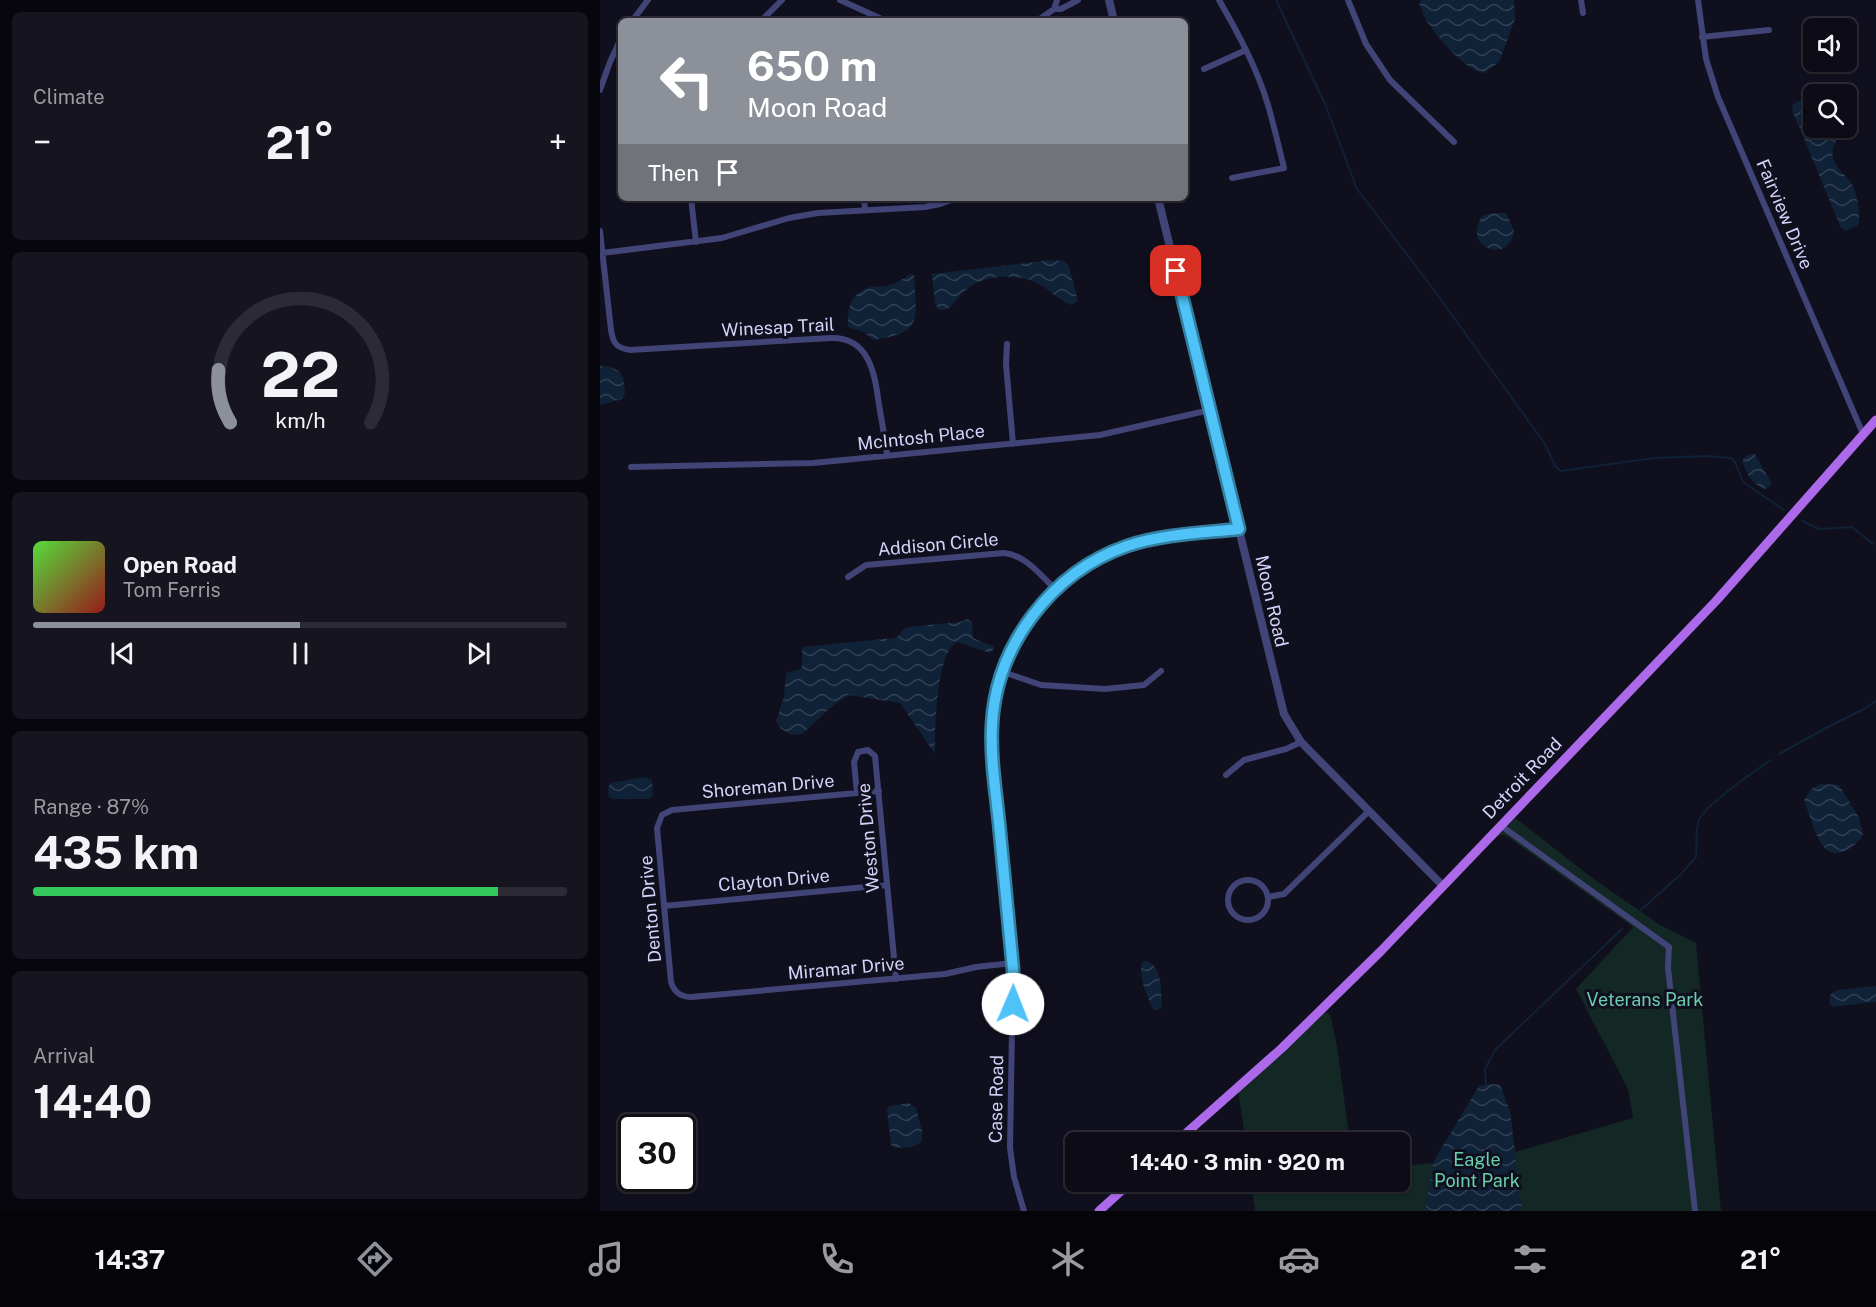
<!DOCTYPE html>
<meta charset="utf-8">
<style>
:root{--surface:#0c0b16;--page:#15141f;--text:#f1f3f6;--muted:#9a9ba1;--line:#2c2b35;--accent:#8c9099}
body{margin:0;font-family:"Public Sans",sans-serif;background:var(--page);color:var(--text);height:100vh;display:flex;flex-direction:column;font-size:22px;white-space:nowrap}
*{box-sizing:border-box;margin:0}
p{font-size:20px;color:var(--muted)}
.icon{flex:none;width:33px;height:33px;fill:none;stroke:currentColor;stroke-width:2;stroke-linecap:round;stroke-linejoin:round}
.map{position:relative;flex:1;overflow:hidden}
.panel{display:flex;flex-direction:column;gap:12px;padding:12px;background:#07060c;width:600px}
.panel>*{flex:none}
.top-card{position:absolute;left:18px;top:18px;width:570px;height:183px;border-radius:9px;box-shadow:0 2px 4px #0004,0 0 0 2px var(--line);background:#8c9099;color:#fff;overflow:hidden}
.buttons{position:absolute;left:1203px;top:18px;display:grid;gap:12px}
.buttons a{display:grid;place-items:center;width:54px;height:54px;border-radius:9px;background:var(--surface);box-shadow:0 2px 4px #0004,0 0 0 2px var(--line);font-size:30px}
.speed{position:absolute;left:18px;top:1114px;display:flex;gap:12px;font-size:30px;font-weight:700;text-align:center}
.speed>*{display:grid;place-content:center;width:78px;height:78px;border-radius:50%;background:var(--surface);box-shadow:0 2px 4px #0004,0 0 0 2px var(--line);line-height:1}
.speed .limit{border:3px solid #111;border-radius:9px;background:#fff;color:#111}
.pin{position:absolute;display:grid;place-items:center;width:51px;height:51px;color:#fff;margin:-26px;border-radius:12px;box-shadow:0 3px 9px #0006}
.me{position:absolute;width:66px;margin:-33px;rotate:1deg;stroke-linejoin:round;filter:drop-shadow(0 0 4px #0008)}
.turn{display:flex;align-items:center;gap:21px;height:126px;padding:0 30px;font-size:27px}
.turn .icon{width:78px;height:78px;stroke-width:2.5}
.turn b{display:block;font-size:42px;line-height:51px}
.then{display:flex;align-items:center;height:57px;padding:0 30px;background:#0003;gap:12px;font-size:22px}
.big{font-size:45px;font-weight:700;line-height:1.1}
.panel .card{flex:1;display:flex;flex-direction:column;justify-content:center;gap:9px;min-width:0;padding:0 21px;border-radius:9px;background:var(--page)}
.panel .dial{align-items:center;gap:0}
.dial svg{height:156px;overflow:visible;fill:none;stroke:var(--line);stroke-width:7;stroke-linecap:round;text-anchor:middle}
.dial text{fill:var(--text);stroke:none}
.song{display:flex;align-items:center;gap:18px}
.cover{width:72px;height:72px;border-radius:9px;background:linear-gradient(135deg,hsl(110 70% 55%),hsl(0 70% 35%))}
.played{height:6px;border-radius:3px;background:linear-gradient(90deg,var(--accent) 50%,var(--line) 50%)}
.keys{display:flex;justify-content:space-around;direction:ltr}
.heat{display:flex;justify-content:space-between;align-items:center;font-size:33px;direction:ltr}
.charge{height:9px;border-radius:4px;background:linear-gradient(90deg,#34c759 87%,var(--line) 0)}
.trip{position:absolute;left:465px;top:1132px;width:345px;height:60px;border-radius:9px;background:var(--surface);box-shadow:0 2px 4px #0004,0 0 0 2px var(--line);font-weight:700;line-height:60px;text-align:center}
.dock{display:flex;height:96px;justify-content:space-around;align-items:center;background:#050409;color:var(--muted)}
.dock .icon{width:42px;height:42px}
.dock .current{color:var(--accent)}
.dock b{font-size:27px;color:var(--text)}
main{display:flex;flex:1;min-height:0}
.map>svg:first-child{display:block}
.green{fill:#132724}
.water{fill:url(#water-waves)}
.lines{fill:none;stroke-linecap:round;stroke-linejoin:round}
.stream{stroke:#102237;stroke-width:2}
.minor{stroke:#414477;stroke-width:6}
.tertiary{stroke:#414477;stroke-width:8}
.primary{stroke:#ac69ea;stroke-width:9}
.route-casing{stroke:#337fa1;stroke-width:15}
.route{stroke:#4fc3f7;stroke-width:10}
.labels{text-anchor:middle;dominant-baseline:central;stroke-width:6;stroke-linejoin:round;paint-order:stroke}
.street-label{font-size:18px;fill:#d3d3f9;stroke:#100f1e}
.park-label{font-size:18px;fill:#69ceab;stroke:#100f1e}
</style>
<main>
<section class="panel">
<div class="card"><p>Climate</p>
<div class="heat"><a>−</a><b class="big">21°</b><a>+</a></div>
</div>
<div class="card dial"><svg viewBox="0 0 100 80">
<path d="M14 69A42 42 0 1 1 86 69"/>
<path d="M14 69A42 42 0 0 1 8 42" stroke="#8c9099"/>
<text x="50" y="56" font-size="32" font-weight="700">22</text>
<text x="50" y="72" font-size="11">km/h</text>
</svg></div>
<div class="card">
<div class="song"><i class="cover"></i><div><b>Open Road</b><p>Tom Ferris</p></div></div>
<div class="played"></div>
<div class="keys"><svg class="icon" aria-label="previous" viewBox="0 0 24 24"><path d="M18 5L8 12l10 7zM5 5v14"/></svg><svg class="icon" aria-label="pause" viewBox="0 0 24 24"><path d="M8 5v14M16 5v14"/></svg><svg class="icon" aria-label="next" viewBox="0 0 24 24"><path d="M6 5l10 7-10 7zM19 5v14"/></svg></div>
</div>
<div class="card"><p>Range · 87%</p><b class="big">435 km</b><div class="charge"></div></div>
<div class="card"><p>Arrival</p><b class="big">14:40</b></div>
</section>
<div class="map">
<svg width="1276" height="1211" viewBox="0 0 1276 1211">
<defs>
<pattern id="water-waves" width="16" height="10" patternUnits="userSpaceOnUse" patternTransform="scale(1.5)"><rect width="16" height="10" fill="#102237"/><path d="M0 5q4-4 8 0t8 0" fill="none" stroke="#324155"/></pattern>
</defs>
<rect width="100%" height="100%" fill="#100f1e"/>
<!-- green -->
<path class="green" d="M913,816L991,877L1060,925L1096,943L1121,1211H655L651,1182H800V1166L834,1163L879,1086L891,1084L900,1085L910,1112L915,1152L1033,1118L1028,1089L976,989L1033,927L908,837L902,835L893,838Z
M724,1012L728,1013L731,1018L737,1046L750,1143H646L638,1091Z"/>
<!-- water -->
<path class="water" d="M821,0H914L915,19L899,62L884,73C866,72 832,32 824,16C822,12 821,7 819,3Z
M1213,99L1214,128H1244C1241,134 1235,141 1233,148C1229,167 1248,174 1254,188C1258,198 1259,211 1259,221L1258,225L1245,231L1241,228L1192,110L1193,104L1199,101Z
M894,213H906L914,230C912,264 861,251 882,216Z
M452,260L464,261L469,266L478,301L471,305C453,298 445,281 421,278C403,275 382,277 367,289C355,297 355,311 339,310L335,304L332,274Z
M311,274L314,275C316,318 325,333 273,340L264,332L248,327C247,308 250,293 271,287C277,286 284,287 290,285C297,283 304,278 311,274Z
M0,366C14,367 24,370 24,385C25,391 26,394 22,399L0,405Z
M1154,453L1172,484L1165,489C1152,485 1147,474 1142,461L1146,456Z
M368,619L372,623L373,638L394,647V649L390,653L357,642C336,652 335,731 335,754L300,703L248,695L229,709L202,734L192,735L181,729L176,721L184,697L186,673L198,670L202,667V647L294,638C301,636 301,629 308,627L360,622Z
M44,777L52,780L53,796L49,799H13L9,797L8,789L10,783Z
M1220,784L1239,785L1259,818L1263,835C1255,848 1235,862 1223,846C1216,837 1208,811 1204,800L1210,790Z
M547,961C563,967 561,993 562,1008L555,1010L552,1008C547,995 538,976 542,962Z
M1276,986V1002L1232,1007L1229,1003L1231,994L1237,990Z
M891,1084L900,1085L910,1112L922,1211H825L833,1163L838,1154L879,1086Z
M309,1103L316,1108L322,1131V1142L310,1147L295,1148L291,1145L287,1109L290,1106Z"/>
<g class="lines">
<!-- stream -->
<path class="stream" d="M676,0L725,104L757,189L834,290L945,444L955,466L961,471L1054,458L1108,456L1131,458L1135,462L1143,482L1184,510
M1202,521L1219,529L1252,527L1273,544
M1179,754L1226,728L1264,709L1276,701
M1041,910L1082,873L1096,857C1097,844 1095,833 1099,820C1104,806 1156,770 1171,760
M886,1085L885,1069L895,1050L1023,928"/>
<!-- minor -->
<path class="minor" d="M240,0L286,21
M619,0C638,33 657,68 668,105C674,126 679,147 684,168L632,178
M748,0L766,44L790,80L854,142
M981,0L983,13
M1098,0L1106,59L1118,97L1263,434
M454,9L457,0
M32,21L48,0
M161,21L182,0
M437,21L454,9H461L478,0
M1102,37L1169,30
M604,69L646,50
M0,90L10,62L21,38
M91,198L96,242
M264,198L265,209
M0,231L11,330C13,343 16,348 30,350L231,338C270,337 275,375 279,405C282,422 285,438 287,455
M2,253L122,238L189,218L218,213L325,207L340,204L357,198
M407,344L406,364L413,444
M31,467L213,463L500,435L610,410
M248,577L266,565L404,553C426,555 441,576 456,590
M403,672L441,685L505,689L544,685L561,671
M626,775L644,760L686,749L701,742
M279,791L72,810L62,815L57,828L71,982C74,992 80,997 91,997L345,974L376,967L413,963
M257,793L254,762L258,752L268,750L275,756L296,979
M900,825L1069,947L1068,968L1095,1211
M628 900a20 20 0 1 1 40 0a20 20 0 1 1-40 0Z
M668,897L684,894L768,812
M64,906L287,885
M424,1211L414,1177L410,1148L413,969L392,750C390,657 443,572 535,544C568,534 605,533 639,529"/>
<!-- tertiary -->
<path class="tertiary" d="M509,0L514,21
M558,198L684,714L701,742L842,885"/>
<!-- primary -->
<path class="primary" d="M575,1143L682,1048L781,951L1116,601L1276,420
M499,1211L531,1182"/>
</g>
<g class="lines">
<defs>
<path id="route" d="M413,1004V969C409,924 404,879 400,833C397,798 390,761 392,725C396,645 452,572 527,546C563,534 602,533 639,529L576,271"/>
</defs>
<!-- route casing -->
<use href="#route" class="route-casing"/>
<!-- route -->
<use href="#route" class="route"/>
</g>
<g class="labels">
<!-- street labels -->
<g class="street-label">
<text transform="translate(1185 214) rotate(67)">Fairview Drive</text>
<text transform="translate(178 327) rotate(-3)">Winesap Trail</text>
<text transform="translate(321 437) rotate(-6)">McIntosh Place</text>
<text transform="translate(338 544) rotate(-5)">Addison Circle</text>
<text transform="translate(672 601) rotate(77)">Moon Road</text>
<text transform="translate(922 778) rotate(-46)">Detroit Road</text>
<text transform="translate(168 786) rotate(-5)">Shoreman Drive</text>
<text transform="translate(268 838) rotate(-95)">Weston Drive</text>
<text transform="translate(174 880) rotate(-5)">Clayton Drive</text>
<text transform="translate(50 909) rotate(-95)">Denton Drive</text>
<text transform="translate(246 968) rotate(-5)">Miramar Drive</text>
<text transform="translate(396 1099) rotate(-89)">Case Road</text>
</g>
<!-- park labels -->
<g class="park-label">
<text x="1045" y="999">Veterans Park</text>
<text x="877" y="1159">Eagle<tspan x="877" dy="21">Point Park</tspan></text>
</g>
</g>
</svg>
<div class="buttons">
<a><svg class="icon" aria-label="sound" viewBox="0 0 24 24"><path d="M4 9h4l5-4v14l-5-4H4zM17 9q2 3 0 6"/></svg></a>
<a><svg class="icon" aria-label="search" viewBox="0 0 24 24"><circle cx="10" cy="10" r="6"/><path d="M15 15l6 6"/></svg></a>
</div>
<div class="speed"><div class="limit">30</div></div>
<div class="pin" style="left:576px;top:271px;background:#d93025"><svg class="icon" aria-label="arrive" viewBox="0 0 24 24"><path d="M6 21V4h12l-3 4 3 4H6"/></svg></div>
<svg class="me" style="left:413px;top:1004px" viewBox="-20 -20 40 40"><circle r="19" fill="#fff"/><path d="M0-13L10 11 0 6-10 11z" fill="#4fc3f7"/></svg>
<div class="trip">14:40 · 3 min · 920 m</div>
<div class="top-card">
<div class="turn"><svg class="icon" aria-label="left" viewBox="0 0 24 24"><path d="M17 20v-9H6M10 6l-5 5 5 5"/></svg><div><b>650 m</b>Moon Road</div></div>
<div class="then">Then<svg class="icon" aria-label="arrive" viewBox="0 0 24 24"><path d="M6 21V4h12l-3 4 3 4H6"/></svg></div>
</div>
</div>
</main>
<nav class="dock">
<b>14:37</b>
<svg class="icon current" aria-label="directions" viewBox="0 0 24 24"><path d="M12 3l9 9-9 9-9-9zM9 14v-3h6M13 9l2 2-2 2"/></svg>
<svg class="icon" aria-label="music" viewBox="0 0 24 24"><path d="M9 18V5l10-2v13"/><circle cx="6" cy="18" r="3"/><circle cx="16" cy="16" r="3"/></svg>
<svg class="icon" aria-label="phone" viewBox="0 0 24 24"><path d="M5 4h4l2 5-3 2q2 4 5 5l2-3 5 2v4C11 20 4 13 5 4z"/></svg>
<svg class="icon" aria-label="climate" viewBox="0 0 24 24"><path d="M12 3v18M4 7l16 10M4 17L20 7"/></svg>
<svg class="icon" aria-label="car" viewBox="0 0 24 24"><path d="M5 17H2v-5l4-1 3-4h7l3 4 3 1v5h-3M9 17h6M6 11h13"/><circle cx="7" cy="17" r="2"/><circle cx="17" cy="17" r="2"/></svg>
<svg class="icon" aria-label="filters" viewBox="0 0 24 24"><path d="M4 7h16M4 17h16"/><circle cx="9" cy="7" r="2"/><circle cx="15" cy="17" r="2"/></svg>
<b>21°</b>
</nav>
